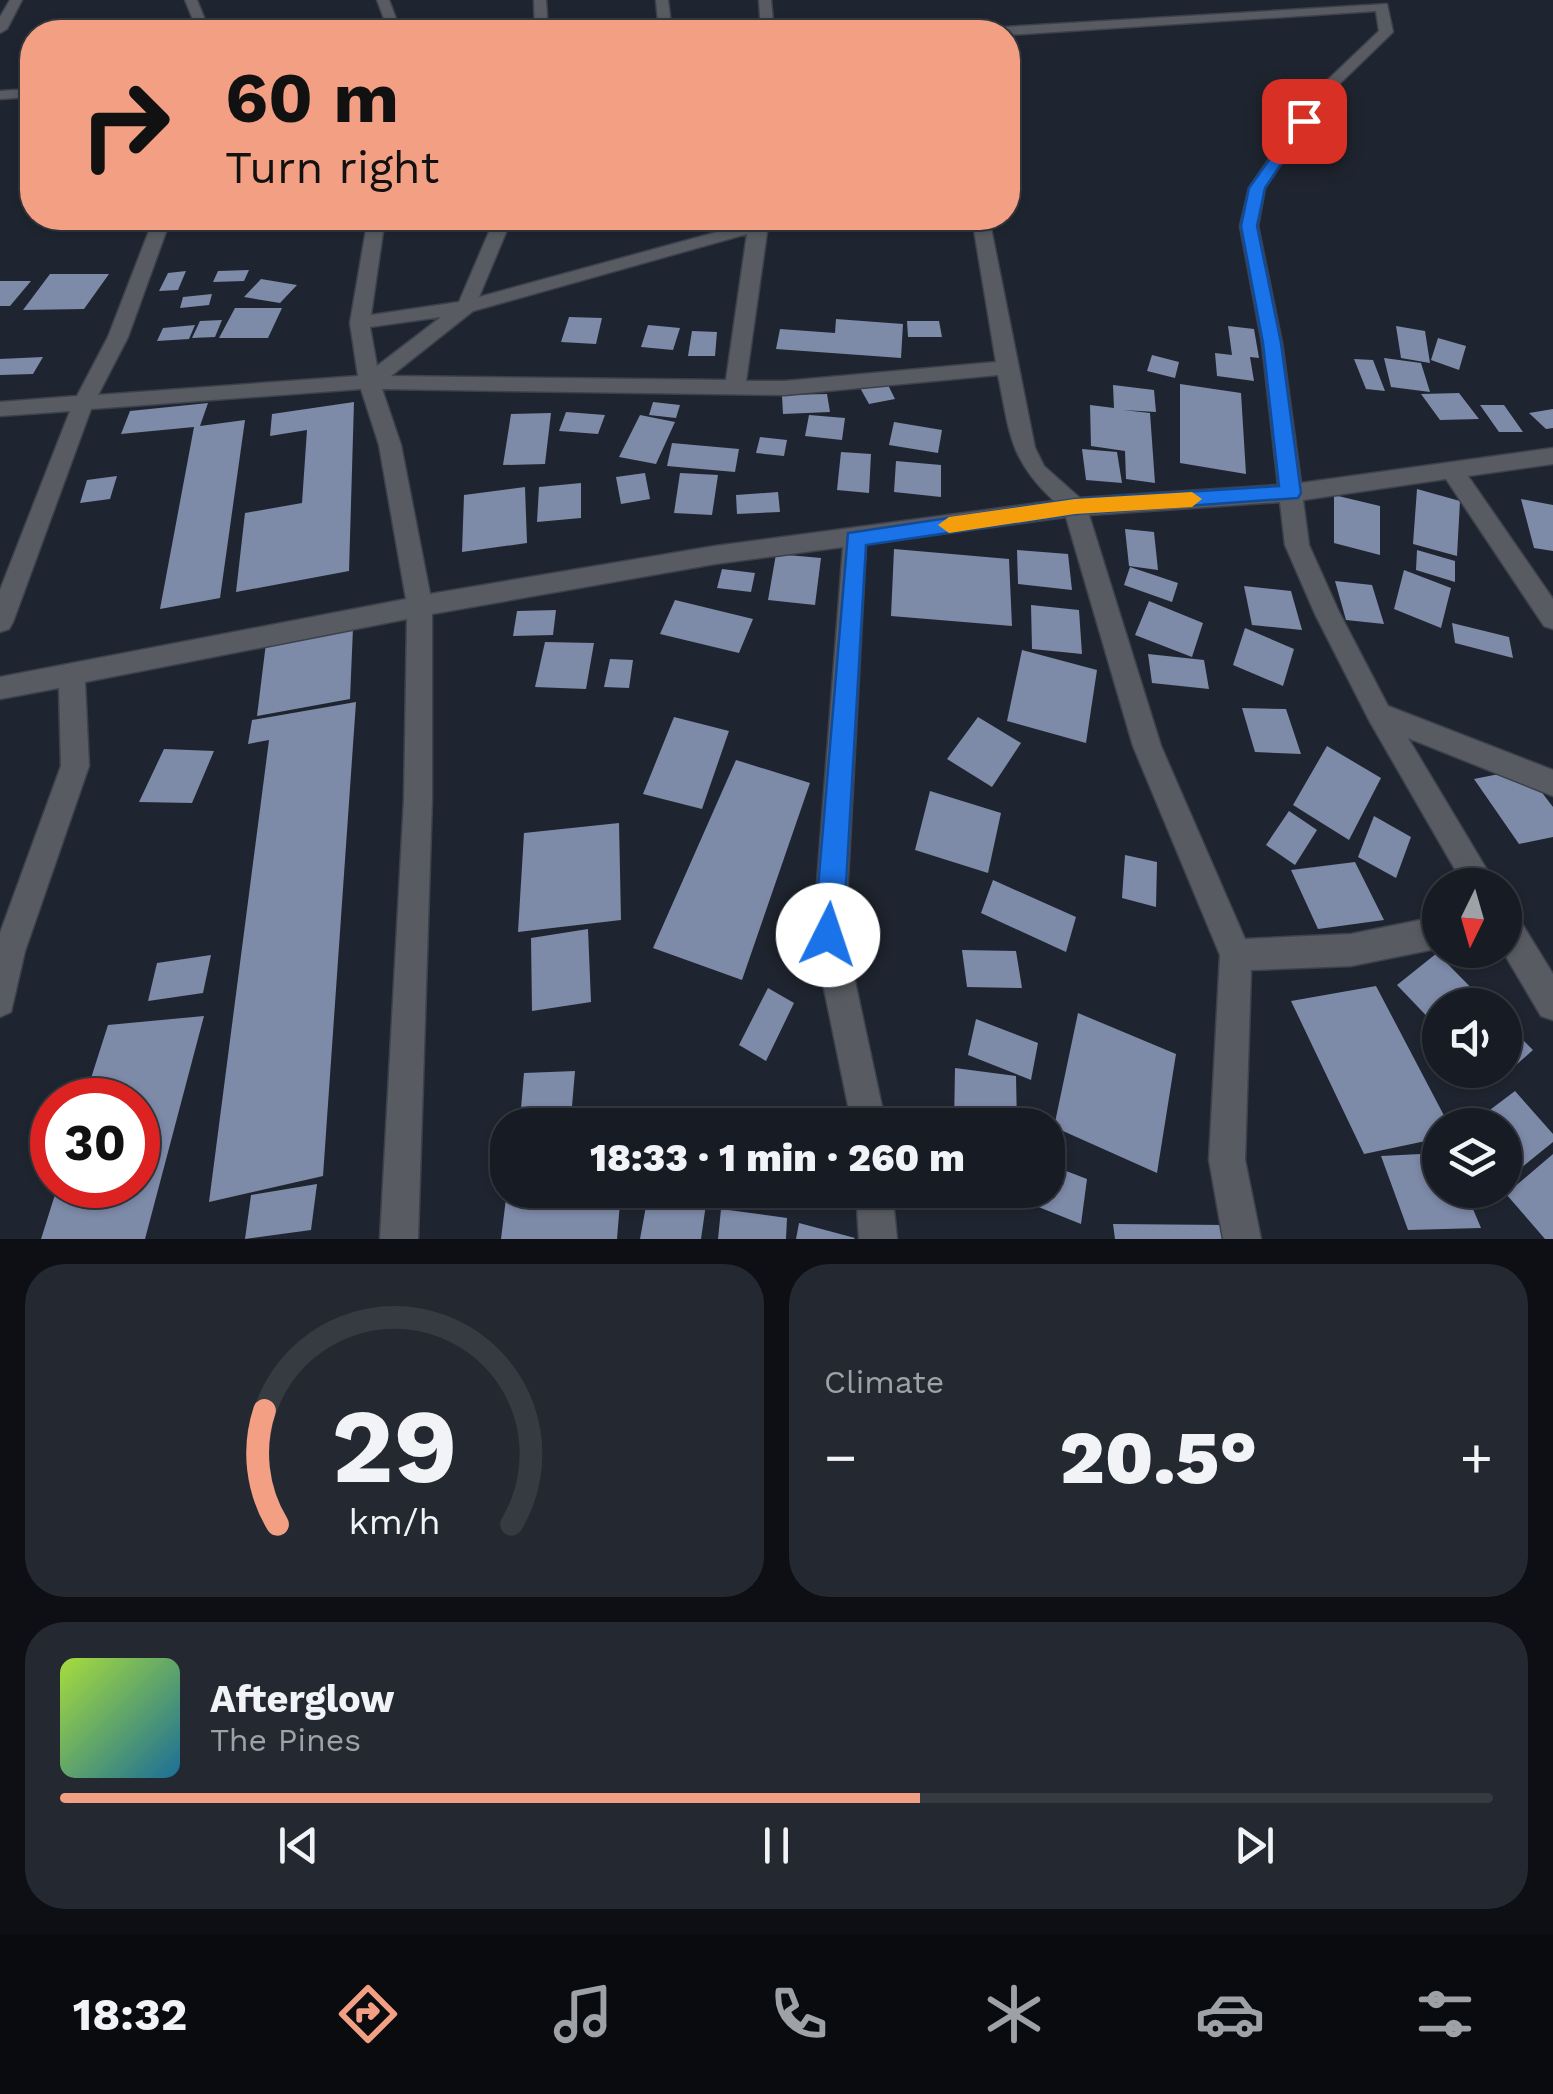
<!DOCTYPE html>
<meta charset="utf-8">
<style>
:root{--surface:#171c24;--page:#242931;--text:#f1f3f6;--muted:#9ea1a6;--line:#363a41;--accent:#f39f83}
body{margin:0;font-family:"Work Sans",sans-serif;background:var(--page);color:var(--text);height:100vh;display:flex;flex-direction:column;font-size:38px;white-space:nowrap}
*{box-sizing:border-box;margin:0}
p{font-size:32px;color:var(--muted)}
.icon{flex:none;width:55px;height:55px;fill:none;stroke:currentColor;stroke-width:2;stroke-linecap:round;stroke-linejoin:round}
.map{position:relative;height:1239px;overflow:hidden}
.drawer{display:flex;flex-direction:column;gap:25px;padding:25px;background:#0d0f14;flex:1}
.drawer>*{flex:none}
.top-card{position:absolute;left:20px;top:20px;width:1000px;height:210px;border-radius:40px;box-shadow:0 2px 8px #0004,0 0 0 2px var(--line);background:#f39f83;color:#111;overflow:hidden}
.needle{width:65px;rotate:185deg}
.controls{position:absolute;left:1422px;top:868px;display:grid;gap:20px}
.controls a{display:grid;place-items:center;width:100px;height:100px;border-radius:50%;background:var(--surface);box-shadow:0 2px 8px #0004,0 0 0 2px var(--line);font-size:50px}
.speed{position:absolute;left:30px;top:1078px;display:flex;gap:20px;font-size:50px;font-weight:700;text-align:center}
.speed>*{display:grid;place-content:center;width:130px;height:130px;border-radius:50%;background:var(--surface);box-shadow:0 2px 8px #0004,0 0 0 2px var(--line);line-height:1}
.speed .limit{border:15px solid #d22;background:#fff;color:#111}
.pin{position:absolute;display:grid;place-items:center;width:85px;height:85px;color:#fff;margin:-42px;border-radius:20px;box-shadow:0 5px 15px #0006}
.me{position:absolute;width:110px;margin:-55px;rotate:4deg;stroke-linejoin:round;filter:drop-shadow(0 0 8px #0008)}
.turn{display:flex;align-items:center;gap:35px;height:210px;padding:0 40px;font-size:45px}
.turn .icon{width:130px;height:130px;stroke-width:2.5}
.turn b{display:block;font-size:70px;line-height:85px}
.big{font-size:75px;font-weight:800;line-height:1.1}
.drawer .card{flex:1;display:flex;flex-direction:column;justify-content:center;gap:15px;min-width:0;padding:0 35px;border-radius:40px;background:var(--page)}
.drawer .dial{align-items:center;gap:0}
.dial svg{height:260px;overflow:visible;fill:none;stroke:var(--line);stroke-width:7;stroke-linecap:round;text-anchor:middle}
.dial text{fill:var(--text);stroke:none}
.song{display:flex;align-items:center;gap:30px}
.cover{width:120px;height:120px;border-radius:15px;background:linear-gradient(135deg,hsl(80 70% 55%),hsl(200 70% 35%))}
.played{height:10px;border-radius:5px;background:linear-gradient(90deg,var(--accent) 60%,var(--line) 60%)}
.keys{display:flex;justify-content:space-around;direction:ltr}
.heat{display:flex;justify-content:space-between;align-items:center;font-size:55px;direction:ltr}
.drawer .tiles{flex:1;display:grid;gap:25px;grid-template-columns:1fr 1fr}
.card:last-child{grid-column:span 2}
.trip{position:absolute;left:490px;top:1108px;width:575px;height:100px;border-radius:40px;background:var(--surface);box-shadow:0 2px 8px #0004,0 0 0 2px var(--line);font-weight:800;line-height:100px;text-align:center}
.dock{display:flex;height:160px;justify-content:space-around;align-items:center;background:#090b0e;color:var(--muted)}
.dock .icon{width:70px;height:70px}
.dock .on{color:var(--accent)}
.dock b{font-size:45px;color:var(--text)}
.map>svg:first-child{display:block}
.building{fill:#7d8aa8}
.lines{fill:none;stroke-linecap:round;stroke-linejoin:round}
.minor-casing{stroke:#3c414c;stroke-width:3}
.minor{fill:#585b61;fill-rule:evenodd}
.route{fill:#1a73e8;stroke:#114b97;stroke-width:2.5}
.slow{fill:#f59e0b}
</style>
<div class="map">
<svg width="1553" height="1239" viewBox="0 0 1553 1239">
<rect width="100%" height="100%" fill="#1f2530"/>
<!-- building -->
<path class="building" d="M249,270L244,281L213,282L218,271Z
M186,271L178,290L159,291L168,273Z
M50,274H109L84,309L23,310Z
M261,279L297,285L280,303L244,297Z
M0,281H31L10,306H0Z
M212,294L209,305L180,308L183,297Z
M235,308H282L268,338H219Z
M569,317L602,318L596,344L561,342Z
M836,319L903,324L901,358L776,349L780,329L835,333Z
M222,320L215,337L192,338L200,321Z
M907,321H939L942,337H908Z
M195,325L189,339L157,341L163,328Z
M648,325L680,328L673,350L641,347Z
M1228,326L1254,329L1259,358L1250,357L1254,381L1217,376L1215,353L1232,355Z
M1396,326L1425,331L1430,363L1401,358Z
M692,331L717,332L715,356H688Z
M1438,338L1466,346L1459,370L1431,360Z
M1152,355L1179,362L1175,378L1147,371Z
M43,357L33,374L0,375V359Z
M1384,358L1421,363L1430,392L1391,387Z
M1354,359L1373,360L1385,391L1366,389Z
M886,381L895,399L869,404L859,386Z
M1180,384L1241,393L1246,474L1180,463Z
M1113,385L1154,390L1156,412L1123,410L1150,413L1155,483L1126,479L1125,451L1091,446L1090,405L1114,408Z
M1459,393L1479,419L1440,420L1421,394Z
M827,394L830,412L783,414L782,395Z
M354,402L349,571L236,592L245,513L302,503L307,430L270,436L272,414Z
M653,402L680,405L676,418L649,415Z
M208,403L200,426L245,420L220,598L160,609L194,427L121,434L130,411Z
M1480,405H1504L1523,432H1499Z
M1553,409V428L1546,429L1529,413Z
M566,412L605,415L598,434L559,431Z
M551,413L545,464L503,465L511,414Z
M640,415L675,422L656,464L619,457Z
M809,415L845,418L842,440L805,436Z
M894,422L942,430L938,453L889,445Z
M760,437L787,440L784,456L756,453Z
M672,443L739,449L735,472L667,466Z
M1082,449L1117,452L1122,483L1086,480Z
M841,452L871,454L869,493L837,490Z
M896,461L941,465V497L894,492Z
M645,473L650,499L621,504L616,477Z
M680,473L718,475L712,515L674,513Z
M117,476L110,499L80,503L87,480Z
M581,483V518L537,522L539,487Z
M525,487L527,543L462,552L464,495Z
M1417,489L1460,501L1457,556L1413,544Z
M778,492L780,512L737,514L736,495Z
M1334,495L1380,506V555L1334,543Z
M1521,499L1553,505V551L1534,548Z
M1125,529L1154,532L1158,570L1129,566Z
M894,549L1009,559L1012,626L891,616Z
M1017,550L1068,554L1072,590L1018,584Z
M1417,550L1455,561V582L1416,570Z
M776,554L821,558L815,605L768,600Z
M1130,567L1178,583L1172,602L1124,585Z
M722,569L755,573L751,592L717,588Z
M1404,570L1451,588L1441,628L1394,609Z
M1335,581L1372,585L1384,624L1346,620Z
M1244,586L1291,591L1302,630L1252,625Z
M675,600L753,619L739,653L660,634Z
M1149,601L1203,623L1192,657L1135,635Z
M1031,605L1079,610L1082,654L1032,649Z
M556,610L553,635L513,636L517,611Z
M1452,623L1509,637L1513,658L1455,643Z
M353,628L350,699L257,716L266,643Z
M1245,628L1294,649L1283,686L1233,665Z
M545,642L594,643L586,689L535,687Z
M1022,650L1097,670L1086,743L1007,721Z
M1148,654L1204,660L1209,689L1152,683Z
M610,659L633,660L629,688L604,687Z
M356,702L323,1176L209,1202L269,740L248,744L252,720Z
M1242,708L1286,709L1301,754L1255,752Z
M674,717L729,731L702,809L643,794Z
M978,717L1021,743L992,787L947,759Z
M1327,746L1381,778L1349,840L1293,805Z
M164,749L214,751L192,803L139,802Z
M736,760L810,783L742,980L653,948Z
M1524,769L1553,807V837L1519,844L1474,779Z
M930,791L1001,813L988,873L915,850Z
M1289,811L1317,830L1295,865L1266,845Z
M1374,816L1411,837L1396,878L1358,857Z
M619,823L621,920L518,932L524,833Z
M1125,855L1157,862L1156,907L1122,898Z
M1355,862L1384,920L1318,929L1291,870Z
M993,880L1076,917L1066,952L981,913Z
M588,929L591,1002L532,1011L531,938Z
M962,950L1016,951L1022,988L967,987Z
M1437,953L1488,1005H1440V1030L1397,985Z
M211,955L203,993L148,1001L157,963Z
M1376,986L1449,1125H1440V1138L1364,1154L1291,1001Z
M768,988L794,1003L766,1061L739,1045Z
M1078,1013L1176,1054L1157,1173L1054,1127Z
M204,1016L145,1239H41L58,1185H138V1100H84L108,1025Z
M976,1019L1038,1043L1031,1080L968,1055Z
M1505,1022L1533,1050L1493,1085L1478,1070H1505Z
M955,1068L1016,1076L1017,1125H954Z
M575,1071L571,1118L520,1120L524,1073Z
M1515,1091L1553,1134V1142L1505,1181V1125H1470Z
M1440,1153V1190H1465L1481,1228L1408,1230L1381,1156Z
M1553,1154V1239H1545L1506,1194Z
M1048,1164L1087,1179L1081,1224L1011,1196L1012,1190H1048Z
M317,1184L311,1230L245,1239L251,1195Z
M507,1190H621L617,1239H501Z
M721,1190H792V1196L721,1193Z
M648,1195L706,1204L701,1239H640Z
M721,1209L787,1218L786,1239H718Z
M799,1223L855,1238L854,1239H796Z
M1113,1224L1226,1225L1229,1239H1115Z"/>
<g class="lines">
<defs>
<path id="minor" d="M10,0H22L7,29L0,33V17Z
M185,0H197L210,32H198Z
M377,0H389L401,32H389Z
M534,0H546L548,32H535Z
M656,0H668L672,32H659Z
M759,0H771L774,32H761Z
M1387,4L1393,32L1326,97L1265,188L1258,226L1282,343L1301,483L1553,448V464L1468,476L1553,599V629L1544,626L1446,479L1303,500L1309,545L1339,612L1388,706L1553,770V796L1408,738L1496,885H1464L1370,722L1315,614L1285,545L1280,502L1089,515L1161,746L1245,939L1351,934L1440,916V948L1351,966L1251,970L1245,1160L1261,1239H1223L1209,1160L1220,955L1133,746L1066,517L866,544L845,935L886,1125H852L813,935L843,547L715,564L432,614V799L418,1239H380L404,799L407,619L85,682L89,766L25,951L11,1012L0,1017V933L61,766L59,688L0,699V677L406,599L379,445L361,389L91,409L13,622L9,629L0,632V590L70,411L0,416V402L77,396L108,337L154,218H171L128,337L98,395L358,376L350,323L368,218H385L371,315L459,302L495,218H512L479,297L750,223L753,218H769L746,381H785L996,362L972,218H989L1035,448L1044,466L1080,498L1278,485L1262,343L1240,226L1249,188L1316,91L1379,31L1376,11L1008,35L982,32L989,28ZM747,234L726,380L391,376L473,311ZM441,317L377,366L370,327ZM998,375C1010,433 1009,459 1054,501L715,546L430,594L401,445L382,389L785,395Z
M32,89V97L0,99V91Z
M1505,909L1516,914L1553,974V1020L1541,1016L1502,950Z
M856,1190H892L897,1239H859Z"/>
</defs>
<!-- minor casing -->
<use href="#minor" class="minor-casing"/>
<!-- minor -->
<use href="#minor" class="minor"/>
</g>
<!-- route -->
<path class="route" d="M1299,118L1310,121L1265,188L1257,226L1281,343L1301,493L1298,498L1075,514L866,545L843,935L839,945L828,949L818,945L814,935L848,533L1075,499L1279,486L1263,343L1241,226L1249,188Z"/>
<!-- slow -->
<path class="slow" d="M1192,492L1202,499L1192,507L1075,514L949,533L938,525L949,517L1075,499Z"/>
</svg>
<div class="controls">
<a><svg class="needle" viewBox="-14 -14 28 28"><path d="M0-13l5 13h-10z" fill="#e53935"/><path d="M0 13l5-13h-10z" fill="#9ea1a6"/></svg></a>
<a><svg class="icon" aria-label="sound" viewBox="0 0 24 24"><path d="M4 9h4l5-4v14l-5-4H4zM17 9q2 3 0 6"/></svg></a>
<a><svg class="icon" aria-label="layers" viewBox="0 0 24 24"><path d="M12 4l9 5-9 5-9-5zM3 14l9 5 9-5"/></svg></a>
</div>
<div class="speed"><div class="limit">30</div></div>
<div class="pin" style="left:1304px;top:121px;background:#d93025"><svg class="icon" aria-label="arrive" viewBox="0 0 24 24"><path d="M6 21V4h12l-3 4 3 4H6"/></svg></div>
<svg class="me" style="left:828px;top:935px" viewBox="-20 -20 40 40"><circle r="19" fill="#fff"/><path d="M0-13L10 11 0 6-10 11z" fill="#1a73e8"/></svg>
<div class="trip">18:33 · 1 min · 260 m</div>
<div class="top-card">
<div class="turn"><svg class="icon" aria-label="right" viewBox="0 0 24 24"><path d="M7 20v-9h11M14 6l5 5-5 5"/></svg><div><b>60 m</b>Turn right</div></div>
</div>
</div>
<section class="drawer">
<div class="tiles">
<div class="card dial"><svg viewBox="0 0 100 80">
<path d="M14 69A42 42 0 1 1 86 69"/>
<path d="M14 69A42 42 0 0 1 10 34" stroke="#f39f83"/>
<text x="50" y="56" font-size="32" font-weight="700">29</text>
<text x="50" y="72" font-size="11">km/h</text>
</svg></div>
<div class="card"><p>Climate</p>
<div class="heat"><a>−</a><b class="big">20.5°</b><a>+</a></div>
</div>
<div class="card">
<div class="song"><i class="cover"></i><div><b>Afterglow</b><p>The Pines</p></div></div>
<div class="played"></div>
<div class="keys"><svg class="icon" aria-label="previous" viewBox="0 0 24 24"><path d="M18 5L8 12l10 7zM5 5v14"/></svg><svg class="icon" aria-label="pause" viewBox="0 0 24 24"><path d="M8 5v14M16 5v14"/></svg><svg class="icon" aria-label="next" viewBox="0 0 24 24"><path d="M6 5l10 7-10 7zM19 5v14"/></svg></div>
</div>
</div>
</section>
<nav class="dock">
<b>18:32</b>
<svg class="icon on" aria-label="directions" viewBox="0 0 24 24"><path d="M12 3l9 9-9 9-9-9zM9 14v-3h6M13 9l2 2-2 2"/></svg>
<svg class="icon" aria-label="music" viewBox="0 0 24 24"><path d="M9 18V5l10-2v13"/><circle cx="6" cy="18" r="3"/><circle cx="16" cy="16" r="3"/></svg>
<svg class="icon" aria-label="phone" viewBox="0 0 24 24"><path d="M5 4h4l2 5-3 2q2 4 5 5l2-3 5 2v4C11 20 4 13 5 4z"/></svg>
<svg class="icon" aria-label="climate" viewBox="0 0 24 24"><path d="M12 3v18M4 7l16 10M4 17L20 7"/></svg>
<svg class="icon" aria-label="car" viewBox="0 0 24 24"><path d="M5 17H2v-5l4-1 3-4h7l3 4 3 1v5h-3M9 17h6M6 11h13"/><circle cx="7" cy="17" r="2"/><circle cx="17" cy="17" r="2"/></svg>
<svg class="icon" aria-label="filters" viewBox="0 0 24 24"><path d="M4 7h16M4 17h16"/><circle cx="9" cy="7" r="2"/><circle cx="15" cy="17" r="2"/></svg>
</nav>
